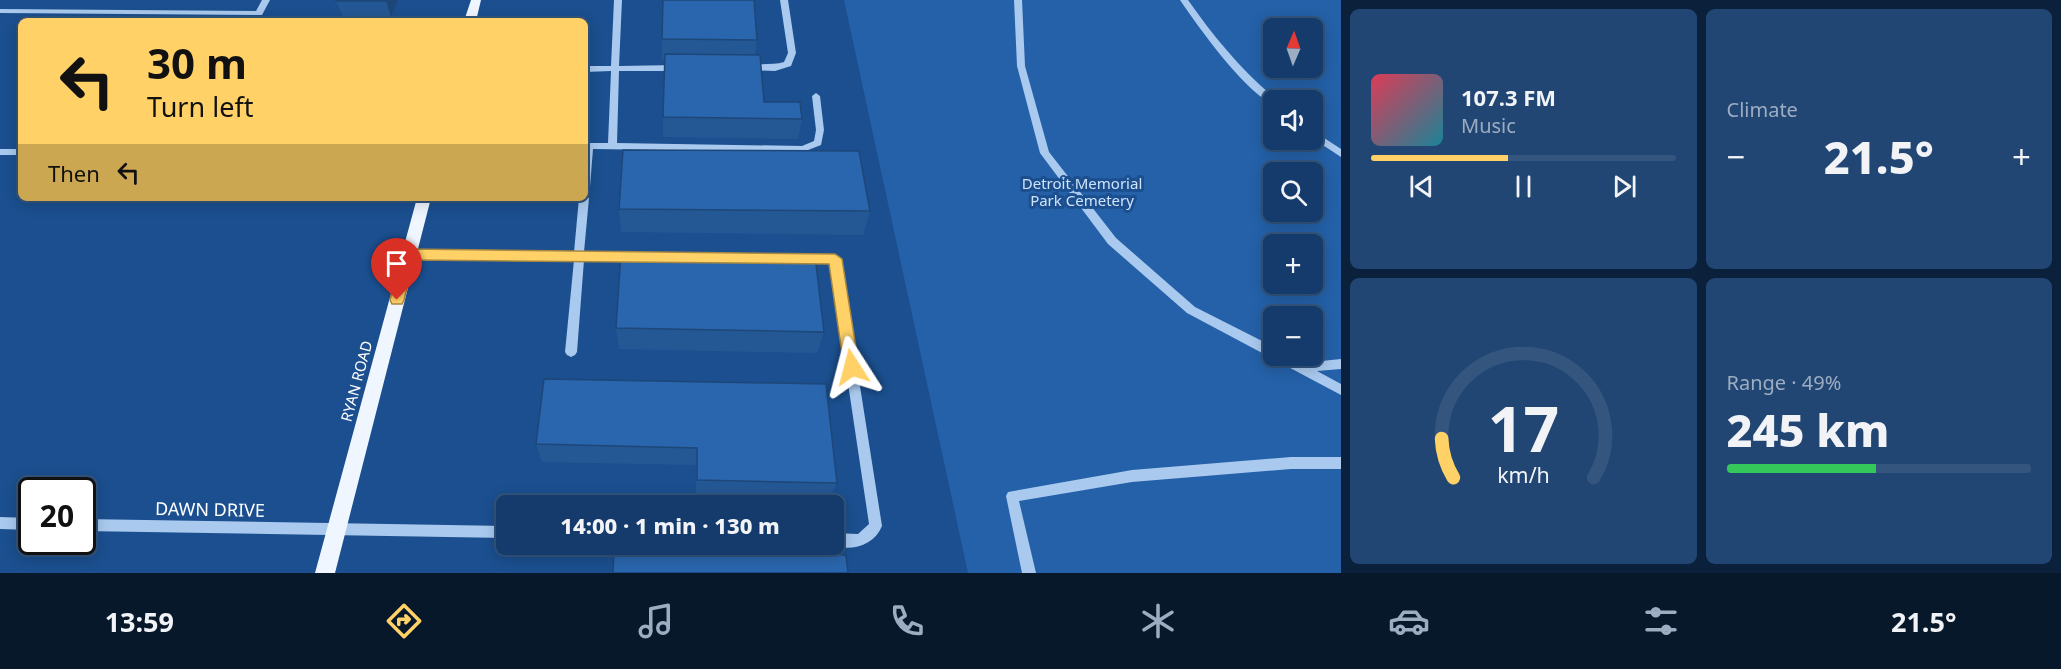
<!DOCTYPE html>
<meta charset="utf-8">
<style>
:root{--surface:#143b6b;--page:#214673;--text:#f1f3f6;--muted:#9dadc1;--line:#33557e;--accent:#ffd166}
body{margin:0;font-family:"Noto Sans",sans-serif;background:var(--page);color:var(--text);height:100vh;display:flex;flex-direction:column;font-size:22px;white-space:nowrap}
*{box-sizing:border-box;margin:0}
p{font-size:20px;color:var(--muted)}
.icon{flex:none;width:33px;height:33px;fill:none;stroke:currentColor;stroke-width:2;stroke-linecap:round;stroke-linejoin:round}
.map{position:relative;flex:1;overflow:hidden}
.sheet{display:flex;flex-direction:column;gap:9px;padding:9px;background:#0b203b;width:720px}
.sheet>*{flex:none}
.top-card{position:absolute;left:18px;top:18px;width:570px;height:183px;border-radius:9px;box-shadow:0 3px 15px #0003,0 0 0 2px var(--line);background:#ffd166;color:#111;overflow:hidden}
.needle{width:39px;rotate:2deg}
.fabs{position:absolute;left:1263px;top:18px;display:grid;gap:12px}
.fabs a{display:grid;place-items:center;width:60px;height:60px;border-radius:9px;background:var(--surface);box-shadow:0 3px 15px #0003,0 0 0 2px var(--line);font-size:30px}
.speed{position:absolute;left:18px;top:477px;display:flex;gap:12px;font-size:30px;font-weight:700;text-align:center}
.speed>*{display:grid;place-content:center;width:78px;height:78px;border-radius:50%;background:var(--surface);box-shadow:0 3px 15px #0003,0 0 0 2px var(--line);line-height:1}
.speed .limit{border:3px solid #111;border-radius:9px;background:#fff;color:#111}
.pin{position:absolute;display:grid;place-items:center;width:51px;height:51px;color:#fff;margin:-62px -26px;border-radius:50% 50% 50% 0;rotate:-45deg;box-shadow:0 0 6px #0007}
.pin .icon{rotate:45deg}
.me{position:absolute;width:66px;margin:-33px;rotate:351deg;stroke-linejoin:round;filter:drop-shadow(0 0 4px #0008)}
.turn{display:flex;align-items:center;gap:21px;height:126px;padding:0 30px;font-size:27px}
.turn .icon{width:78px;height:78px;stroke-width:2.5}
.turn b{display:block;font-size:42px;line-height:51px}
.then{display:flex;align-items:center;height:57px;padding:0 30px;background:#0003;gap:12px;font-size:22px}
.big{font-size:45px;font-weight:800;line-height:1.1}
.sheet .widget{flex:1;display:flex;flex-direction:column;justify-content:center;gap:9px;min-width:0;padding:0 21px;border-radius:9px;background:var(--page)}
.sheet .dial{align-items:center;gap:0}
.dial svg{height:156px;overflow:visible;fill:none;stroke:var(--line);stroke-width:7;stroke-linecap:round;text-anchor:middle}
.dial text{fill:var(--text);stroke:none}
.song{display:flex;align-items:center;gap:18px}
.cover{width:72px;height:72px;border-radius:9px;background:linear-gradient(135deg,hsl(350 70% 55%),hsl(190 70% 35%))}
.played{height:6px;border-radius:3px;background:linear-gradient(90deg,var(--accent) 45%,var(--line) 45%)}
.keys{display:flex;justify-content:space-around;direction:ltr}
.heat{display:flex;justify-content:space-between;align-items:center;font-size:33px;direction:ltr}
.charge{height:9px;border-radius:4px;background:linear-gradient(90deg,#34c759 49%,var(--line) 0)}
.sheet .tiles{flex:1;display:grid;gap:9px;grid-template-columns:repeat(2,1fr)}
.trip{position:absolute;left:496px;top:495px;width:348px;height:60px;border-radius:9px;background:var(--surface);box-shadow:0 3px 15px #0003,0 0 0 2px var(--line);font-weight:800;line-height:60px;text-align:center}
.dock{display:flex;height:96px;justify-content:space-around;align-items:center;background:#08182b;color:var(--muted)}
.dock .icon{width:42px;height:42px}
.dock .on{color:var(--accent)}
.dock b{font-size:27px;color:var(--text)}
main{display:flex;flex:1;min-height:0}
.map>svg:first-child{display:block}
.green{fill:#2461a8;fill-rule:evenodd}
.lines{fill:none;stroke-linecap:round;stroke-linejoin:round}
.minor{fill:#a9c9ee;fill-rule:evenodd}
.major{fill:#f0f6ff;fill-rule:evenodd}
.wall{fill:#245895}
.shaded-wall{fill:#1d4779}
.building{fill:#2a66ad;stroke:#1d4779;stroke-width:1.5}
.route{fill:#ffd166;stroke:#a68842;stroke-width:1.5}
.labels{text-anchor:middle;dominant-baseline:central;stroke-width:6;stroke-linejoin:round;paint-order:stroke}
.park-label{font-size:15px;fill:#cfe3fa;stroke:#1b4f8f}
.street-label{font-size:15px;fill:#fff;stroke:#1b4f8f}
.near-street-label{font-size:18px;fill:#fff;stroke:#1b4f8f}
</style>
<main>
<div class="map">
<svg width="1341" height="573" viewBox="0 0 1341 573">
<rect width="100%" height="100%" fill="#1b4f8f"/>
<!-- green -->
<path class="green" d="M844,0H1341V573H968ZM1274,28H1312V68H1274ZM1274,100H1312V140H1274ZM1274,172H1312V212H1274ZM1274,244H1312V284H1274ZM1274,316H1312V356H1274Z"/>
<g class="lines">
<!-- minor -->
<path class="minor" d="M262,0H270L262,15H259L0,13V9L256,11Z
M614,0H622L619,66L678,65L682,68L678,71H619L617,143L802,146L814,141L816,130L812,96L816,93L820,96L824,130L821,145L803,152L593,149L590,187L585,191V143H608L611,71L585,72V66H611Z
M780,0H788L796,53L791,66L775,71L744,70L743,68C752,62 772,66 784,62L788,53Z
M1014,0H1022L1025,66L1049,152L1116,238L1195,307L1274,347V356H1287L1302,363L1341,359V369L1317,371L1341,384V395L1187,313L1108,244L1040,153L1017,66Z
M1180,0H1188C1214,37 1242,71 1277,100H1274V105C1243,90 1200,29 1180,0Z
M1312,130L1341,149V157L1312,138Z
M0,149H21V155H0Z
M585,195L589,198L584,252L633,253L637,254L638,257L637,260L633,261L584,260L577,352L575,355L571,357L567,355L565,352L574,260L409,258L404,254L409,250L574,252L579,198H585Z
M802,255H835L839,256L840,259L882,526C874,546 849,553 829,544H834V533L858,534L869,524L830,263L798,262L797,259L798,256Z
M1291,457H1341V469H1291L1132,482L1019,501L1036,573H1022L1006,496L1008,492L1132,470Z
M0,517L32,518V530L0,529Z
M82,519L507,526V538L82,531Z"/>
<!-- major -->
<path class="major" d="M471,0H481L476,21H464Z
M417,198H431L335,573H315Z"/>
</g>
<!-- wall -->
<path class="wall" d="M398,0L391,17L343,16L336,1Z
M662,39L757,40L755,55L764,102L802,119L798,139L663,137V117L665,60H662Z
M619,209L870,211L863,235L621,232Z
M616,328L824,332L817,353L619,349Z
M826,384L837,483L829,499L696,497V465L542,462L536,444Z"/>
<!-- shaded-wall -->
<path class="shaded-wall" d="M387,0H398L391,17L386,1Z"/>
<!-- building -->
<path class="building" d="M337,0H387L386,1H336Z
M663,0H754L757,40L662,39Z
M665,54L760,55L764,102H800L802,119L663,117Z
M623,150L859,151L870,211L619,209Z
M621,253L815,256L824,332L616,328Z
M544,379L826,384L837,483L697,480V448L536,444Z
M614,551L846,555L848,573H613Z"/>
<!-- route -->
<path class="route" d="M409,249L835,254L842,259L859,367L857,372L852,374L846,372L844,367L829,264L414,260L404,300L402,304H392L390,300L402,254Z"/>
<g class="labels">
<!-- park labels -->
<g class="park-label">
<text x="1082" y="183">Detroit Memorial<tspan x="1082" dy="17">Park Cemetery</tspan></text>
</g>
<!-- street labels -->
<g class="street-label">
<text transform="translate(356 381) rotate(-75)">RYAN ROAD</text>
</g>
<!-- near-street labels -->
<g class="near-street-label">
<text transform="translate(210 509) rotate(1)">DAWN DRIVE</text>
</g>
</g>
</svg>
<div class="fabs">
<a><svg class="needle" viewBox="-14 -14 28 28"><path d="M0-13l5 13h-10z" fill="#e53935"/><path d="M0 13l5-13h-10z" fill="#9dadc1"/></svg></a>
<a><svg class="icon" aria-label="sound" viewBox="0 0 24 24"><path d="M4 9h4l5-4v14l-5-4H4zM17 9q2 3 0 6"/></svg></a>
<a><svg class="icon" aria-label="search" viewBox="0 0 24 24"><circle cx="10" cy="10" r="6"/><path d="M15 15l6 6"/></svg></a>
<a>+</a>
<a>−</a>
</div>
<div class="speed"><div class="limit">20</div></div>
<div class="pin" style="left:397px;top:300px;background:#d93025"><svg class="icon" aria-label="arrive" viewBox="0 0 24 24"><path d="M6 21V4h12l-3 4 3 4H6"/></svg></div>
<svg class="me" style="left:852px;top:367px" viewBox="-20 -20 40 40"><path d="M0-17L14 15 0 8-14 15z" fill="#ffd166" stroke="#fff" stroke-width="4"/></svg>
<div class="trip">14:00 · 1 min · 130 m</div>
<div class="top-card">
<div class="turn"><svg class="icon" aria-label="left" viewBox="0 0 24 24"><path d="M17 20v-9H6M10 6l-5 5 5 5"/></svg><div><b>30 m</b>Turn left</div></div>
<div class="then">Then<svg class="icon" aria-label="left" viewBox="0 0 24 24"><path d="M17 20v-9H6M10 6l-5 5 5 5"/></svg></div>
</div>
</div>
<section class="sheet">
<div class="tiles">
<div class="widget">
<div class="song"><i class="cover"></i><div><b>107.3 FM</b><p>Music</p></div></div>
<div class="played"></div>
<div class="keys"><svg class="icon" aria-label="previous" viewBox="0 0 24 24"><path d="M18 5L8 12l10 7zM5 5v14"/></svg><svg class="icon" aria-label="pause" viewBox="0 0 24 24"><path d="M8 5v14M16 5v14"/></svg><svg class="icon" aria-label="next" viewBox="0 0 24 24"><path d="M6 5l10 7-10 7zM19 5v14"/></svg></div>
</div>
<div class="widget"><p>Climate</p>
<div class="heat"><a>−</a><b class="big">21.5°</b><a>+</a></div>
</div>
<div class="widget dial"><svg viewBox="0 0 100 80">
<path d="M14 69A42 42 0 1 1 86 69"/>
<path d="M14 69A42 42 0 0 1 8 49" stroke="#ffd166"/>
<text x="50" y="56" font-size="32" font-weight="700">17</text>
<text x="50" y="72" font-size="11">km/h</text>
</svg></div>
<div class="widget"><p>Range · 49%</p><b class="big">245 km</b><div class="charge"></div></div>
</div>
</section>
</main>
<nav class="dock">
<b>13:59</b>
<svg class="icon on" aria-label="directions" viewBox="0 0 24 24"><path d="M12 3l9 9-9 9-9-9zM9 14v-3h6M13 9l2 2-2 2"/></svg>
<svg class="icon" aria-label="music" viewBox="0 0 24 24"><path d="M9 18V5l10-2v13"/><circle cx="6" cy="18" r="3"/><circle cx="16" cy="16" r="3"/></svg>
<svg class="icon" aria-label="phone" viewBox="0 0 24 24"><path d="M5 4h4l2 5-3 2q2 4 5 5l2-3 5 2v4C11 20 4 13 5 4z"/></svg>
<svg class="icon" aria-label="climate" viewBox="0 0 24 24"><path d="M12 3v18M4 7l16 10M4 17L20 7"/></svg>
<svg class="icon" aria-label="car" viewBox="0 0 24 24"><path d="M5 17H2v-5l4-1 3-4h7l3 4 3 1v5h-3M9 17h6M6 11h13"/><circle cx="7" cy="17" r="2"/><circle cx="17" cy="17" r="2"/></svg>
<svg class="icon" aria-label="filters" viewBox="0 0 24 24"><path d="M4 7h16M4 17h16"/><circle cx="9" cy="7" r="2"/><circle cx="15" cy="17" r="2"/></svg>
<b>21.5°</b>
</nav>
